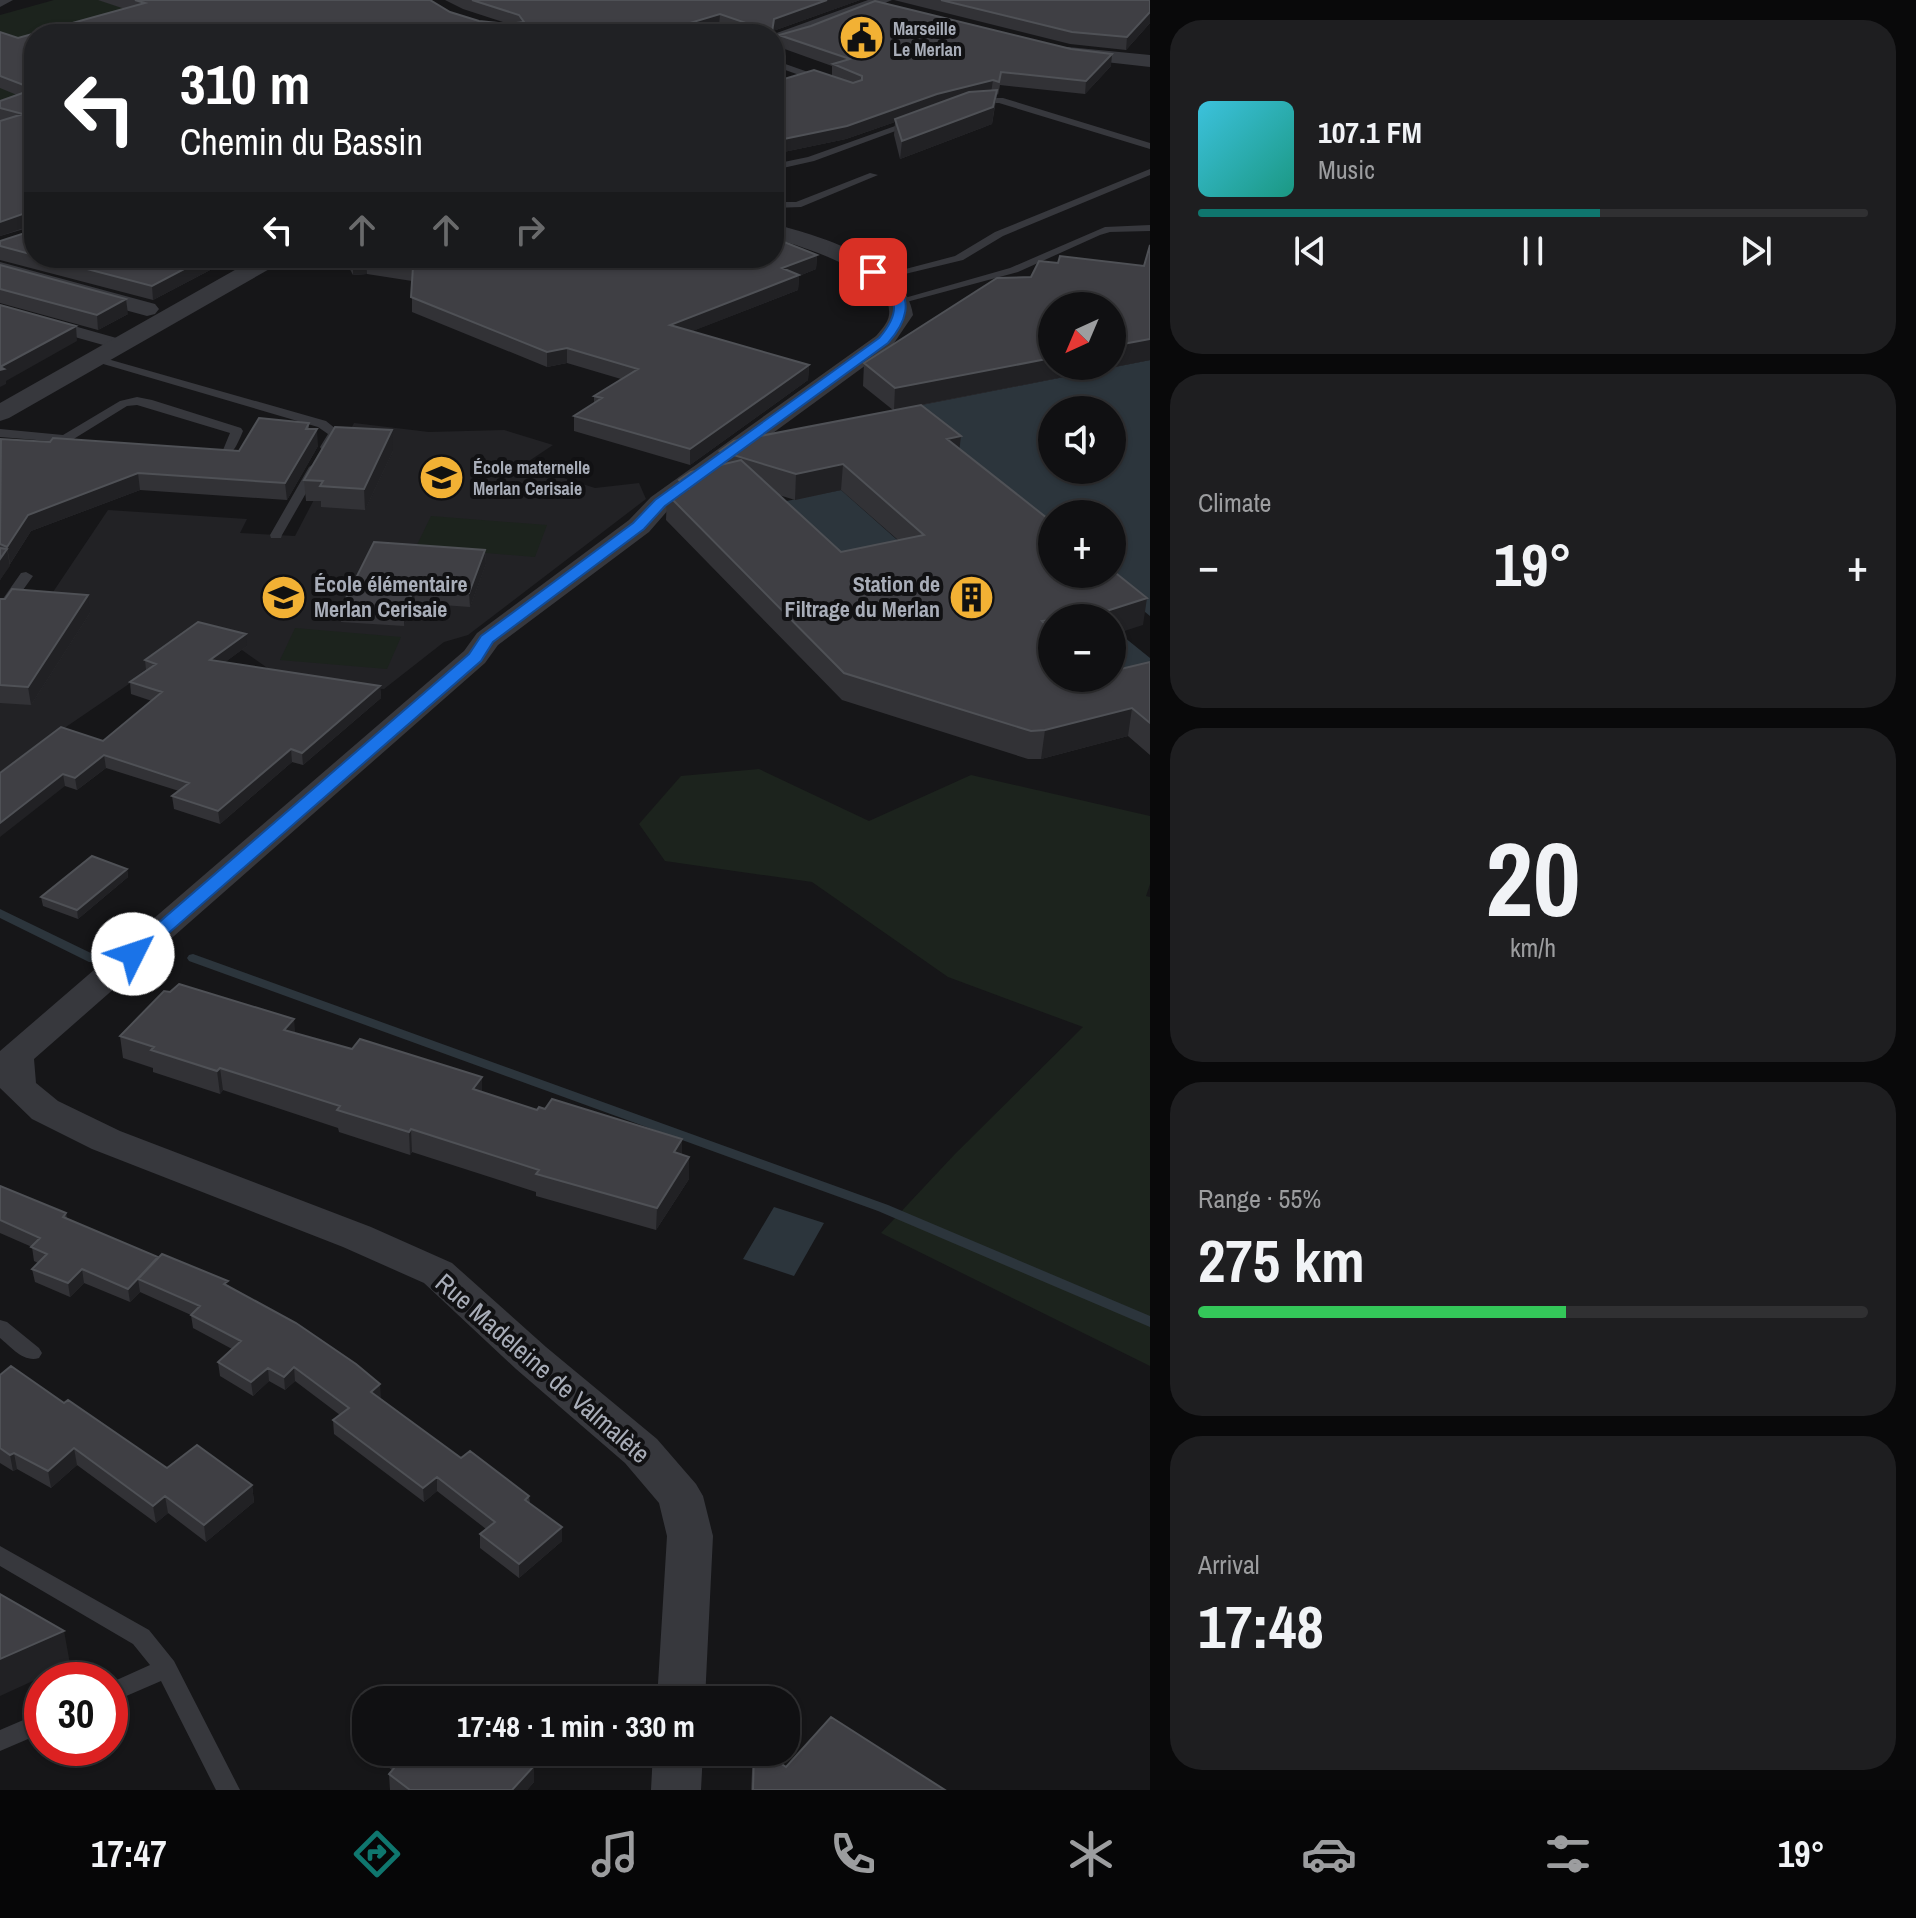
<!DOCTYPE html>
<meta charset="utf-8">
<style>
:root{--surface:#101012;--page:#1e1e20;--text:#f1f3f6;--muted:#9c9d9f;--line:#303032;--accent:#0f766e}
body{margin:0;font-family:"Archivo Narrow",sans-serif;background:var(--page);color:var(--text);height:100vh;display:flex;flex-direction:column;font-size:30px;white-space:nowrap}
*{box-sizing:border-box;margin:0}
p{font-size:26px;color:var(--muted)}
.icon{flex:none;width:44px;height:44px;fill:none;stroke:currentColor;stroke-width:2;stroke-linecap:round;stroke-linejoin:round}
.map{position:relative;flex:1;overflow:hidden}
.drawer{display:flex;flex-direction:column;gap:20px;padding:20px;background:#09090a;width:766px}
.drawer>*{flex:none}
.top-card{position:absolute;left:24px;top:24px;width:760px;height:244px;border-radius:32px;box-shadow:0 2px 6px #0004,0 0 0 2px var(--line);background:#202124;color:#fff;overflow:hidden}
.needle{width:52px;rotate:224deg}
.controls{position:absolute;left:1038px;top:292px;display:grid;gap:16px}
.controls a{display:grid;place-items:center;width:88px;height:88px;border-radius:50%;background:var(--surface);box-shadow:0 2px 6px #0004,0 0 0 2px var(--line);font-size:40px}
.speed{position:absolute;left:24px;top:1662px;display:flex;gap:16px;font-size:40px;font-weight:700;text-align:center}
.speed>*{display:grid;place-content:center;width:104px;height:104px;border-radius:50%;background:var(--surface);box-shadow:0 2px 6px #0004,0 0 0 2px var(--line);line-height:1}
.speed .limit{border:12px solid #d22;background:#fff;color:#111}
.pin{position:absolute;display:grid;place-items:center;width:68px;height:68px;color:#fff;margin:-34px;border-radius:16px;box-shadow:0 4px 12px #0006}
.me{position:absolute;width:88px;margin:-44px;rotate:49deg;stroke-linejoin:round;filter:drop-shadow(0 0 6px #0008)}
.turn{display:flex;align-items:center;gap:28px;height:168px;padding:0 24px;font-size:36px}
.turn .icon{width:104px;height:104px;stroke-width:2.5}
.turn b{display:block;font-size:56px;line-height:68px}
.lanes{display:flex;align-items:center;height:76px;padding:0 24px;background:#0003;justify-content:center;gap:40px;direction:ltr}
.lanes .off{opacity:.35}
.big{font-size:60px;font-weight:700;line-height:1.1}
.drawer .tile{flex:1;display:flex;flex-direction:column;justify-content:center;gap:12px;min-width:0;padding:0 28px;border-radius:32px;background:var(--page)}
.drawer .dial{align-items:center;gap:0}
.dial b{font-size:104px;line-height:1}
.song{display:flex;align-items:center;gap:24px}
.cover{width:96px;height:96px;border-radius:12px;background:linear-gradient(135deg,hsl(190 70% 55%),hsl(170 70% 35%))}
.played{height:8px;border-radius:4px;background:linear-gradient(90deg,var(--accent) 60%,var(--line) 60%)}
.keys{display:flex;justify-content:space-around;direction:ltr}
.heat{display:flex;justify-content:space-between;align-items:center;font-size:44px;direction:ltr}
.charge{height:12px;border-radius:6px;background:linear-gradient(90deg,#34c759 55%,var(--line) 0)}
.trip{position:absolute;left:352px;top:1686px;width:448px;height:80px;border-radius:32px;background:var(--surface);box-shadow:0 2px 6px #0004,0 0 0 2px var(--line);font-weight:700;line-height:80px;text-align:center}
.menu{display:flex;height:128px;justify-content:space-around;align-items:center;background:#060607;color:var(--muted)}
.menu .icon{width:56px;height:56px}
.menu .selected{color:var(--accent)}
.menu b{font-size:36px;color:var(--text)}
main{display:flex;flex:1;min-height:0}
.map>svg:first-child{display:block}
.built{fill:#222225}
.green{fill:#1c231d}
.water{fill:#2c353c;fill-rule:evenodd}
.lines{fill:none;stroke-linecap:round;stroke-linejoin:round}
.stream{fill:#2c353c;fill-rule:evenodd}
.service{fill:#37383d;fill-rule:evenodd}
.pedestrian{fill:#37383d;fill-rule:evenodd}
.minor{fill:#37383d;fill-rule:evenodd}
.tertiary{fill:#37383d;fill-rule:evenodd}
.wall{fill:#323236;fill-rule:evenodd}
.shaded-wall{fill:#212124}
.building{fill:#3f3f44;stroke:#4f5156;stroke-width:2}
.route{fill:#1a73e8;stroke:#114b97;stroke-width:2}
.labels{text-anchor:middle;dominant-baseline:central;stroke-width:8;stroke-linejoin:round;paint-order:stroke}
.far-poi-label{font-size:18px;font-weight:bold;fill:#a8adb8;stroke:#111113;text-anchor:start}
.poi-label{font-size:22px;font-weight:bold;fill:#a8adb8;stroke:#111113;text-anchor:start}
.near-street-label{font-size:26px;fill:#a8adb8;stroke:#111113}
</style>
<main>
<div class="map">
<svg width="1150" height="1790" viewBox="0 0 1150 1790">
<rect width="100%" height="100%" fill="#161618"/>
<!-- built -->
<path class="built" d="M354,423L429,432L504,430L553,445L523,465L595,488L639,483L646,499L468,635L444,642L384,689L290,684L211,628L0,772V671L108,510L247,519L240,533L295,536Z"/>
<!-- green -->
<path class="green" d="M54,0H307L34,34V93L0,103V15Z
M431,516L547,525L535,557L416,547Z
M295,628L401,637L387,669L280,660Z
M759,769L869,821L971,775L1150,816V884L1146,896L1150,897V1366L881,1233L955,1154L1083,1027L948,977L812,882L665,861L639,824L681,776Z"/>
<!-- water -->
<path class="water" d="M1150,360V616L1098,574H1112V514H1052V537L896,410ZM1052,410H1112V470H1052Z
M841,490L921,561L839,579L762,506Z
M1119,633L1150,658V688L1112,678V634Z
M774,1207L824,1223L794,1276L743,1259Z"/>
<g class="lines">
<!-- stream -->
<path class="stream" d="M0,909L97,956L99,959L97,962H89L0,918Z
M193,954L888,1205L1150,1316V1327L878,1211L189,961L187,958L189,955Z"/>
<!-- service -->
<path class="service" d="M774,60L825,78L826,80L819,82L774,66Z
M975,98H1003L1150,143V149L999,103H972L970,101Z
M912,120L920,122L814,161L774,170V164L808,157Z
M1150,169V175L1003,236L963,260L880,280L875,277L955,256L995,232Z
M870,173L878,175L801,207L774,208V202H796Z
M1150,225V231L1110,232L1100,235L1018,272L899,304L894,301L1010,268L1105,227Z
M97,356L326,421L341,433L330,450H322L320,447L328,434L318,427L93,361L91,359Z
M137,397L152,400L241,428L243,431C236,448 230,462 209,461V455L223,450L230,433L137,405L127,406L72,440L77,445L71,449L61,442L0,437V429L63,435L120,401Z
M315,463L321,467L282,535L281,538H271L270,535L309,467Z
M26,572L33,576L5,615L0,616V603L21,573Z
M0,1320L7,1322L39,1348L42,1353L39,1358C24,1363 11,1347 0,1338Z
M0,1546L149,1630L174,1661L240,1790H216L161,1681L110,1703V1683L150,1665L133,1644L0,1566Z
M42,1712V1733L0,1751V1730Z"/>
<!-- pedestrian -->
<path class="pedestrian" d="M0,305L127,341L130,345L121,350L0,316Z"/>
<!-- minor -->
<path class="minor" d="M868,0H892L809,36L774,45V34Z
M1068,47L1150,55V67L1061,57L1059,53L1061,49Z
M774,224C820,236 906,261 913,315L892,346L669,509L649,532L498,645L485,663L34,1059L36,1083L58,1101L120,1131L371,1227L452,1263L546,1347L657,1439L696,1484L703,1496L713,1536L705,1700H657L667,1536L659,1503L625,1463L516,1369L424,1283L343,1247L92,1149L32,1119L0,1088V1051L464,651L477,633L629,520L651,497L876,336C881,330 888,323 889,315C894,273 804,248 774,238Z
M256,258H283L280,263L9,418L0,421V403Z
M0,262L155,304L159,309L155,314L147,316L0,276Z
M653,1752H703L701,1790H651Z"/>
<!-- tertiary -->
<path class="tertiary" d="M0,0H13L0,7Z"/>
</g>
<!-- wall -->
<path class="wall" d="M98,0H430L450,12L479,21L509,24L463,9L445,0H860L773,31V34H741L719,26L694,34H34V226L0,236V121H2L0,120V101L17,95L0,88V32L18,38L125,9Z
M894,0H1150V23L1126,50L1070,44Z
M779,35L1111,66L1085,94L1000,85L998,95L997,94L992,124L900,159L894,135L895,122L846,139L774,154V82L832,76V66L779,47Z
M34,230V258H233L153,300L0,260V241Z
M817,255L816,269L799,276L798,290L692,331L809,365L808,380L690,465L574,431V416L594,403V396L621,379L567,363L547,367L412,312V281L367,274L353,275L344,258H774Z
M0,265L128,314L98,330L0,303Z
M1150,360L922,405L959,448L1143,625L1052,618V678H1112L1150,662V755L1128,736L1041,759H1028L842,700L666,520L667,494L679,492V480L719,465L720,451L893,410L863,386L864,363ZM841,490L898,540L841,552L779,495L795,500Z
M309,423V429L318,446L287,500L140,490L31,531L0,580V440L239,451Z
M393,451L365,510L321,507V501H306L304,480Z
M485,550L486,564L470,607L415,603L404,626L341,622V608Z
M0,599L90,613L31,705L0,703Z
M247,646L225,662L380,686L381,698L303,765L292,762L220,824L174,809L172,796L179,791L106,768L77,790L65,786L0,773L103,741L152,701L131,694L130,682L146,670L145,660Z
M127,869L128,877L78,919L43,906L41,897Z
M296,1033L537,1110L682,1139V1154L689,1179L656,1230L536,1196V1192L412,1152L410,1155L339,1132L338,1128L223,1090L220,1094L153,1072V1068L123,1058L120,1036Z
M0,1186L66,1213L67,1219L229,1286L381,1398H380L461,1458L529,1496L530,1503L562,1541L519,1578L480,1548V1534L486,1529L437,1491L424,1502L334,1434L333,1420L340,1415L295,1381L285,1390L269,1381L253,1396L220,1376L218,1362L232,1349L193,1328L191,1315L140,1292L130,1302L84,1283L70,1297L35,1282L32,1269L38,1263L34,1261L32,1247L0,1233Z
M0,1375L64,1403L167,1468L252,1485L254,1502L206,1542L168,1513L156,1523L77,1465L51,1488L17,1469L13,1471L0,1463Z
M383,1752H513L534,1766V1782L527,1790H390L389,1774L392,1770L384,1764Z
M753,1752L786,1767L945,1790H751Z"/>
<!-- shaded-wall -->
<path class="shaded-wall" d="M827,0H860L773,31L771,34L774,19Z
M1150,12V23L1126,50L1127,37Z
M720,14L719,26L694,34H653Z
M1112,54L1111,66L1085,94L1086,81Z
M993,80L991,93L895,119V122L846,139L774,154V141L937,94Z
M997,90L992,124L900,159L902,141Z
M31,211L33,225L0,236V222Z
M817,255L816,269L799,276L798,290L670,340V325L782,268Z
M205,258H233L153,300L152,286Z
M366,260L367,274L353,275V261Z
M126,299L128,314L98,330L97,315Z
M76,326L77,341L6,381V384L0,387V367Z
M1150,339V360L894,410L895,388L1052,358V366H1112V346Z
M567,348V363L547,367V352Z
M809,365L808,380L690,465V449Z
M317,429L318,446L287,500L285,483Z
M392,430L393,451L365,510L364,489Z
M961,436L958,461L947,439Z
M843,464L841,490L795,500L796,474Z
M138,473L140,490L31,531L10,564L7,547L28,515Z
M7,549L10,566L0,580V559Z
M485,550L486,564L470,607L469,593Z
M414,589L415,603L404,626V612Z
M88,595L90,613L31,705L28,687Z
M1147,598L1143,625L1112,635V618H1067Z
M1052,620V647L1042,621Z
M246,634L247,646L212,672L210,660Z
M380,686L381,698L303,765L302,753Z
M1132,708L1128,736L1041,759L1045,730Z
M291,749L292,762L220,824L218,811Z
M104,755L106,768L77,790L75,778Z
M63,774L65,786L0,837V823Z
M127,869L128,877L78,919L77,910Z
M294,1019L296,1041L284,1030Z
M220,1068L223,1090L220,1094L217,1071Z
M482,1077V1099L473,1089Z
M411,1129L412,1152L410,1155L409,1132Z
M682,1139V1161L674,1152Z
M689,1157V1179L656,1230L657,1208Z
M158,1257L138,1279L140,1292L130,1302L128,1289Z
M82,1269L84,1283L70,1297L68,1283Z
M294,1367L295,1381L285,1390L284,1377Z
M268,1368L269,1381L253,1396L251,1382Z
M380,1384L381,1398L372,1405L371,1392Z
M74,1448L77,1465L51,1488L48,1471Z
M14,1453L17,1469L13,1471L10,1455Z
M437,1477V1491L424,1502L423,1488Z
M252,1485L254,1502L206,1542L204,1525Z
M165,1496L168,1513L156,1523L153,1506Z
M562,1527V1541L519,1578V1564Z
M64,1631L70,1664L0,1696V1659Z
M534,1766V1782L527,1790H512Z"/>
<!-- building -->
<path class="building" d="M135,0H430L450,12L479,21L508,24L524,22L519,15L472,0H827L774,19L772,32L720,14L653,34H34V89L0,76V32L18,38L145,3Z
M941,0H1150V12L1127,37L1072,32Z
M875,1L1071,49L1112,54L1086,81L1001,72L999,82L993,80L937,94L847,126L774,141V82L814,70L853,83L862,80V76L833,64L850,59L779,35L811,26Z
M34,89V213L31,211L0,222V121L23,114L0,108V101Z
M997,90L993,107L902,141L895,119L969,92Z
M34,230V255L0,246V241Z
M774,238L817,255L782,268L799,275L670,325L809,365L690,449L574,416L602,398L594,396L638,369L567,348L547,352L411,297L413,267L366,260L353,261L351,258H774Z
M1150,245V339L1112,346V306H1052V358L895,388L864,363L997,278L1031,277L1039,261L1058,263L1060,256L1144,266Z
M45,258H205L152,286Z
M0,265L126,299L97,315L0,289Z
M0,305L76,326L0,367L4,369L0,370Z
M921,405L961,436L947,439L1052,522V574H1112V570L1147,598L1097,614L1067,618H1052V620L1042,621L1052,630V678H1112V671L1150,662V723L1132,708L1045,730L1031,731L844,673L667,494L688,489L679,480L691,472L741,460L841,552L924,535L843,464L796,474L720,451L734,441Z
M259,418L309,423L306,429H317L285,483L138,473L28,515L7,547L0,544L1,439L50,442L53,438L239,451Z
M335,427L392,430L364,489L320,486L323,481L304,480Z
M374,542L485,550L469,593L414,589L404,612L341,608Z
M0,548L7,549L0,559Z
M12,589L88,595L28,687L0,685V599H5Z
M198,622L246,634L210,660L380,686L302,753L291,749L218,811L172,796L189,783L104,755L75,778L63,774L0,823V773L61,727L103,741L162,692L130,682L156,664L145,660Z
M92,856L127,869L77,910L41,897Z
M179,984L294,1019L284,1030L352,1049L360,1039L482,1077L473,1089L537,1110L539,1107L545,1109L552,1099L682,1139L674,1152L689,1157L657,1208L536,1174L539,1170L411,1129L409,1132L337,1110L340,1106L220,1068L217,1071L151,1050L154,1047L120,1036L164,991L170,992Z
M0,1186L66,1213L63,1217L158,1257L128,1289L82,1269L68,1283L32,1269L47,1254L31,1247L40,1238L0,1220Z
M162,1254L228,1281L224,1284L296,1323L356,1364L380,1384L371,1392L461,1458L470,1451L529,1496L525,1500L562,1527L519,1564L480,1534L495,1522L437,1477L423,1488L333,1420L349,1408L294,1367L284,1377L268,1368L251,1382L218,1362L241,1341L191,1315L200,1306L138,1279Z
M11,1366L64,1403L68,1400L167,1468L197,1445L252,1485L204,1525L165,1496L153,1506L74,1448L48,1471L14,1453L10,1455L0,1448V1375Z
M0,1594L64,1631L0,1659Z
M831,1717L945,1790H753L754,1752H764L786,1767Z
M388,1752H513L534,1766L512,1790H410L389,1774L400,1761Z"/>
<!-- route -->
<path class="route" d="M869,269C879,268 884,274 891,280C916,299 905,324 888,343L665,506L644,529L493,642L481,661L140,958H127L124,954L127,950L469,654L481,636L633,523L655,500L879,338C904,309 896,295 869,274Z"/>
<!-- icons -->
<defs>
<symbol id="civic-disc" viewBox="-11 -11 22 22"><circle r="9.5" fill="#f2b134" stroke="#111113"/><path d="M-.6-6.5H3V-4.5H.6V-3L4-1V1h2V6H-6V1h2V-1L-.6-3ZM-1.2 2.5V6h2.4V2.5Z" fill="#111"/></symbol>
<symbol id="school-disc" viewBox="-11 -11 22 22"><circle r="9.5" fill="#f2b134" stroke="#111113"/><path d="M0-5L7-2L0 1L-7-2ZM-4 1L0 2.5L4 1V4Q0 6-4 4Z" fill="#111"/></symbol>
<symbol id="building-disc" viewBox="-11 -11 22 22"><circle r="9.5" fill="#f2b134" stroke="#111113"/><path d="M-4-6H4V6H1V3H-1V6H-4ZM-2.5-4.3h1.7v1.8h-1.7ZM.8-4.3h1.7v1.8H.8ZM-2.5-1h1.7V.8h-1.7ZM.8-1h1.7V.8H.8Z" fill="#111"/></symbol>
</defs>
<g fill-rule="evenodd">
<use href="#civic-disc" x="836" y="12" width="51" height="51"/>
<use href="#school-disc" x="416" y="452" width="51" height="51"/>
<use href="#school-disc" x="258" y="572" width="51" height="51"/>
<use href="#building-disc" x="946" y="572" width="51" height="51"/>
</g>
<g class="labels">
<!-- far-poi labels -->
<g class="far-poi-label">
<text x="893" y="28">Marseille<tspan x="893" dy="21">Le Merlan</tspan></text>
<text x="473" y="467">École maternelle<tspan x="473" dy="21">Merlan Cerisaie</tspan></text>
</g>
<!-- poi labels -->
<g class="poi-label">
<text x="314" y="584">École élémentaire<tspan x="314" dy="25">Merlan Cerisaie</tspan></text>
<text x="940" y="584" text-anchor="end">Station de<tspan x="940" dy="25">Filtrage du Merlan</tspan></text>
</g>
<!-- near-street labels -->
<g class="near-street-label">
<text transform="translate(543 1368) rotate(41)">Rue Madeleine de Valmalète</text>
</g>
</g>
</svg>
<div class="controls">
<a><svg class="needle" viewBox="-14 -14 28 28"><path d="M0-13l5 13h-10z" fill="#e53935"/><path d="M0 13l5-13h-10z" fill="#9c9d9f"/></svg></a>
<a><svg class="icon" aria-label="sound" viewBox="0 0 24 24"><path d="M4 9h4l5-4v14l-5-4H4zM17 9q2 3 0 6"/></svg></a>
<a>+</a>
<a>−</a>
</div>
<div class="speed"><div class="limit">30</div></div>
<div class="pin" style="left:873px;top:272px;background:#d93025"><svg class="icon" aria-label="arrive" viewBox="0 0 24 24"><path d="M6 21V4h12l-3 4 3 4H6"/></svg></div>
<svg class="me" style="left:133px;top:954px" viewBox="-20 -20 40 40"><circle r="19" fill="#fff"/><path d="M0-13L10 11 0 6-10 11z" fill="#1a73e8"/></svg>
<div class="trip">17:48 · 1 min · 330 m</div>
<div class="top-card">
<div class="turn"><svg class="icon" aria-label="left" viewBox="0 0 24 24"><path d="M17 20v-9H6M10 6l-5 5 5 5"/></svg><div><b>310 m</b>Chemin du Bassin</div></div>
<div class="lanes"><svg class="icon" aria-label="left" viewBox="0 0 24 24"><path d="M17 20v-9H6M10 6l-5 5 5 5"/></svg><svg class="icon off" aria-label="ahead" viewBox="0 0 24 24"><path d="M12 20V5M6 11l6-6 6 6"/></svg><svg class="icon off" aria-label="ahead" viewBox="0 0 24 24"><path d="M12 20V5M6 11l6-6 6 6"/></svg><svg class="icon off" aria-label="right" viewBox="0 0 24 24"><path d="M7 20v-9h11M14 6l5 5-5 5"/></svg></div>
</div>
</div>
<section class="drawer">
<div class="tile">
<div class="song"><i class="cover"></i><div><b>107.1 FM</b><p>Music</p></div></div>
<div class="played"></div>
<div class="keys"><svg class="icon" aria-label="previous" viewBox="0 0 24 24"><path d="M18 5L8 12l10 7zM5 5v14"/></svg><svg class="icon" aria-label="pause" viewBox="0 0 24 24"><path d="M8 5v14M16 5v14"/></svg><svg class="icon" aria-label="next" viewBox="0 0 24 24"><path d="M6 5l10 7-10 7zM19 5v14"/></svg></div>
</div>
<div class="tile"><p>Climate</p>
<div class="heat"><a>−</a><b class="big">19°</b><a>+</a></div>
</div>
<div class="tile dial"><b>20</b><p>km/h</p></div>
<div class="tile"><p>Range · 55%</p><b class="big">275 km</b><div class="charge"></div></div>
<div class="tile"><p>Arrival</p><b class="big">17:48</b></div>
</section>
</main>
<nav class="menu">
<b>17:47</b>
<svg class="icon selected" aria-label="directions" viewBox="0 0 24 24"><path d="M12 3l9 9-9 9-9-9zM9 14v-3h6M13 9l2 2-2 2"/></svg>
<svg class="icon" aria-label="music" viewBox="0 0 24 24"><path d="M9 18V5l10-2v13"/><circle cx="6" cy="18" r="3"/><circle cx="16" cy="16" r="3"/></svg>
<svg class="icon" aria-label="phone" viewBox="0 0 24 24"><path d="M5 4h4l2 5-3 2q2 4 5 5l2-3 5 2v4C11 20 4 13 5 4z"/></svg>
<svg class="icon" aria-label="climate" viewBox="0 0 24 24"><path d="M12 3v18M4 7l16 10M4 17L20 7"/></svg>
<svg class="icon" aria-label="car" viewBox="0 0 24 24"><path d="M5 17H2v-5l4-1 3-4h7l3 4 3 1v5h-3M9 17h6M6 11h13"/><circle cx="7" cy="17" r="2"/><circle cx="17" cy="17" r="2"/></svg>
<svg class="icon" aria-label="filters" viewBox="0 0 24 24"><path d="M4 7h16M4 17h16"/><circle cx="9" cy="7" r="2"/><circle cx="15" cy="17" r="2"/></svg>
<b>19°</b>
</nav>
